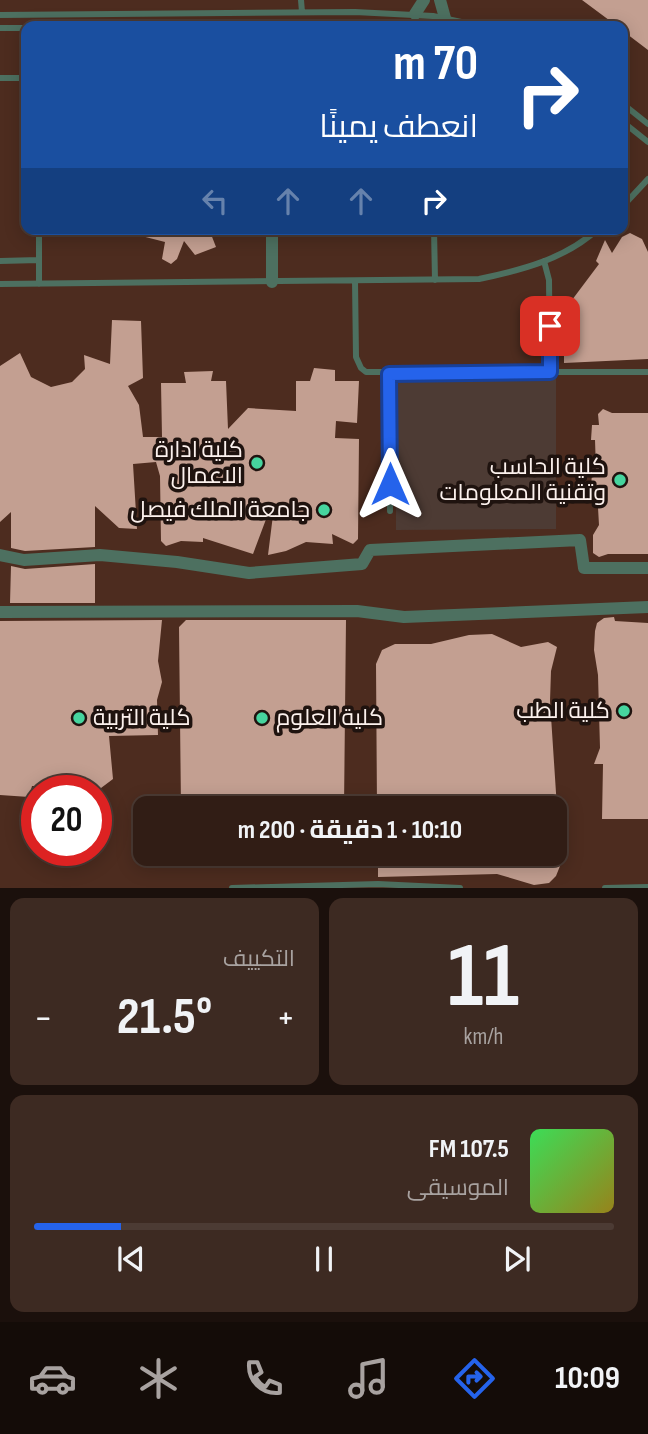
<!DOCTYPE html>
<html lang="ar">
<meta charset="utf-8">
<style>
:root{--surface:#311d15;--page:#3d2a22;--text:#f1f3f6;--muted:#a8a2a0;--line:#4c3b34;--accent:#2563eb}
body{margin:0;font-family:"Sofia Sans Condensed",Cairo,sans-serif;background:var(--page);color:var(--text);direction:rtl;height:100vh;display:flex;flex-direction:column;font-size:26px;white-space:nowrap}
*{box-sizing:border-box;margin:0}
p{font-size:23px;color:var(--muted)}
.icon{flex:none;width:38px;height:38px;fill:none;stroke:currentColor;stroke-width:2;stroke-linecap:round;stroke-linejoin:round}
.map{position:relative;height:888px;overflow:hidden;direction:ltr}
.side{display:flex;flex-direction:column;gap:10px;padding:10px;background:#1b100c;flex:1}
.side>*{flex:none}
.banner{position:absolute;left:21px;top:21px;width:607px;height:214px;border-radius:14px;box-shadow:0 4px 18px #0003,0 0 0 2px var(--line);direction:rtl;background:#1a4fa0;color:#fff;overflow:hidden}
.speed{position:absolute;left:21px;top:775px;display:flex;gap:14px;font-size:35px;font-weight:700;text-align:center}
.speed>*{display:grid;place-content:center;width:91px;height:91px;border-radius:50%;background:var(--surface);box-shadow:0 4px 18px #0003,0 0 0 2px var(--line);line-height:1}
.speed .limit{border:10px solid #d22;background:#fff;color:#111}
.pin{position:absolute;display:grid;place-items:center;width:60px;height:60px;color:#fff;margin:-30px;border-radius:14px;box-shadow:0 4px 10px #0006}
.me{position:absolute;width:77px;margin:-38px;rotate:0deg;stroke-linejoin:round;filter:drop-shadow(0 0 5px #0008)}
.turn{display:flex;align-items:center;gap:24px;height:147px;padding:0 35px;font-size:32px}
.turn .icon{width:91px;height:91px;stroke-width:2.5}
.turn b{display:block;font-size:49px;line-height:60px}
.lanes{display:flex;align-items:center;height:66px;padding:0 35px;background:#0003;justify-content:center;gap:35px;direction:ltr}
.lanes .off{opacity:.35}
.big{font-size:52px;font-weight:700;line-height:1.1}
.side .card{flex:1;display:flex;flex-direction:column;justify-content:center;gap:10px;min-width:0;padding:0 24px;border-radius:14px;background:var(--page)}
.side .dial{align-items:center;gap:0}
.dial b{font-size:91px;line-height:1}
.song{display:flex;align-items:center;gap:21px}
.cover{width:84px;height:84px;border-radius:10px;background:linear-gradient(135deg,hsl(130 70% 55%),hsl(50 70% 35%))}
.played{height:7px;border-radius:4px;background:linear-gradient(90deg,var(--accent) 15%,var(--line) 15%)}
.keys{display:flex;justify-content:space-around;direction:ltr}
.heat{display:flex;justify-content:space-between;align-items:center;font-size:38px;direction:ltr}
.side .tiles{flex:1;display:grid;gap:10px;grid-template-columns:1fr 1fr}
.card:last-child{grid-column:span 2}
.trip{position:absolute;left:133px;top:796px;width:434px;height:70px;border-radius:14px;background:var(--surface);box-shadow:0 4px 18px #0003,0 0 0 2px var(--line);font-weight:700;line-height:70px;text-align:center;direction:rtl}
.tab-bar{display:flex;height:112px;justify-content:space-around;align-items:center;background:#140c08;color:var(--muted)}
.tab-bar .icon{width:49px;height:49px}
.tab-bar .selected{color:var(--accent)}
.tab-bar b{font-size:32px;color:var(--text)}
.map>svg:first-child{display:block}
.built{fill:#4d2c1f;fill-rule:evenodd}
.green{fill:#4d3b34}
.building{fill:#c39f91}
.lines{fill:none;stroke-linecap:round;stroke-linejoin:round}
.lane{stroke:#4d7060;stroke-width:6}
.street{stroke:#4d7060;stroke-width:12}
.route-casing{stroke:#184099;stroke-width:18}
.route{stroke:#2563eb;stroke-width:12}
.poi-dot{fill:#46d49e;stroke:#1f130f;stroke-width:2.5}
.labels{text-anchor:middle;dominant-baseline:central;stroke-width:7;stroke-linejoin:round;paint-order:stroke}
.poi-label{font-size:23px;fill:#fcf1ed;stroke:#1f130f;text-anchor:end}
</style>
<div class="map">
<svg width="648" height="888" viewBox="0 0 648 888">
<rect width="100%" height="100%" fill="#41271c"/>
<!-- built -->
<path class="built" d="M0,0H648V888H0ZM26,26H623V229H26ZM37,791H96V850H37ZM145,808H555V854H145Z"/>
<!-- green -->
<path class="green" d="M556,379V529L396,530V380Z"/>
<!-- building -->
<path class="building" d="M582,0H648V50L623,31V26H617Z
M126,229H209L216,247L195,255L184,241L177,259L171,264L162,259L165,242L126,232Z
M630,233L642,239L648,252V359L564,363V346L571,347L569,304L599,264L596,261L605,240L612,253L622,237Z
M112,320L141,321L143,378L128,386L139,405L143,437H162L161,383H186L184,372L213,371L211,381H226L228,429L248,408L296,411V381H310L314,368L335,370V381H359L357,423L336,421L335,438L359,439L358,539L353,544L332,534L333,544L306,542L286,551L268,555L274,507L271,506L253,554L203,538V542L181,541L166,546L161,541L160,476L156,462L133,464L137,529L119,528L95,506V547L25,551L11,548V512L0,522V366L20,353L31,377L51,387L72,382L85,369L84,355L110,364Z
M603,409L612,413H648V554H608L599,557L593,553V535L599,525L597,490H591L592,471L596,470L595,440H591L592,425H599L598,414Z
M95,564V603H10L11,566L25,569Z
M614,617L615,621L648,623V819H602L603,764H594L600,748L598,675L594,650L595,631L597,623L604,618Z
M162,620L158,661L162,682L157,700L158,735L109,736L113,779L101,788L32,786L29,797L0,795V621Z
M186,620H346L344,808H181L179,627Z
M492,634L521,647L548,642L557,647L551,671L550,701L557,808H377L376,664L382,650L395,644H431L469,635Z
M249,854H275V867L249,868Z
M378,854H561L562,861L556,876L549,883L534,885L497,874L378,877Z"/>
<g class="lines">
<!-- lane -->
<path class="lane" d="M301,0L302,12
M0,15L355,12L433,16L480,26
M307,26H392
M0,28H26
M0,78H26
M623,104L648,124
M623,122L648,142
M623,206L648,179
M39,229V284
M434,229L435,280
M0,261L39,260
M544,261L549,280L550,372
M355,281L356,357L361,368L366,372H648
M0,284L479,279C522,270 565,259 598,229
M389,374L390,511
M232,888L378,884L460,888
M605,888L648,887"/>
<!-- street -->
<path class="street" d="M440,0L445,18
M415,14L424,0
M272,229V282
M0,555L24,560L100,555L177,562L249,573L362,564L370,550L580,540L584,568H648
M0,612L357,611L404,617L648,607"/>
</g>
<g class="lines">
<defs>
<path id="route" d="M390,484L389,374L550,372V326"/>
</defs>
<!-- route casing -->
<use href="#route" class="route-casing"/>
<!-- route -->
<use href="#route" class="route"/>
</g>
<!-- markers -->
<g class="poi-dot">
<circle cx="257" cy="463" r="7"/>
<circle cx="620" cy="480" r="7"/>
<circle cx="324" cy="510" r="7"/>
<circle cx="624" cy="711" r="7"/>
<circle cx="79" cy="718" r="7"/>
<circle cx="262" cy="718" r="7"/>
</g>
<g class="labels">
<!-- poi labels -->
<g class="poi-label">
<text x="243" y="450">كلية ادارة<tspan x="243" dy="26">الاعمال</tspan></text>
<text x="606" y="467">كلية الحاسب<tspan x="606" dy="26">وتقنية المعلومات</tspan></text>
<text x="310" y="510">جامعة الملك فيصل</text>
<text x="610" y="711">كلية الطب</text>
<text x="93" y="718" text-anchor="start">كلية التربية</text>
<text x="276" y="718" text-anchor="start">كلية العلوم</text>
</g>
</g>
</svg>
<div class="speed"><div class="limit">20</div></div>
<div class="pin" style="left:550px;top:326px;background:#d93025"><svg class="icon" aria-label="arrive" viewBox="0 0 24 24"><path d="M6 21V4h12l-3 4 3 4H6"/></svg></div>
<svg class="me" style="left:390px;top:484px" viewBox="-20 -20 40 40"><path d="M0-17L14 15 0 8-14 15z" fill="#2563eb" stroke="#fff" stroke-width="4"/></svg>
<div class="trip">10:10 · 1 دقيقة · 200 m</div>
<div class="banner">
<div class="turn"><svg class="icon" aria-label="right" viewBox="0 0 24 24"><path d="M7 20v-9h11M14 6l5 5-5 5"/></svg><div><b>70 m</b>انعطف يمينًا</div></div>
<div class="lanes"><svg class="icon off" aria-label="left" viewBox="0 0 24 24"><path d="M17 20v-9H6M10 6l-5 5 5 5"/></svg><svg class="icon off" aria-label="ahead" viewBox="0 0 24 24"><path d="M12 20V5M6 11l6-6 6 6"/></svg><svg class="icon off" aria-label="ahead" viewBox="0 0 24 24"><path d="M12 20V5M6 11l6-6 6 6"/></svg><svg class="icon" aria-label="right" viewBox="0 0 24 24"><path d="M7 20v-9h11M14 6l5 5-5 5"/></svg></div>
</div>
</div>
<section class="side">
<div class="tiles">
<div class="card dial"><b>11</b><p>km/h</p></div>
<div class="card"><p>التكييف</p>
<div class="heat"><a>−</a><b class="big">21.5°</b><a>+</a></div>
</div>
<div class="card">
<div class="song"><i class="cover"></i><div><b>107.5 FM</b><p>الموسيقى</p></div></div>
<div class="played"></div>
<div class="keys"><svg class="icon" aria-label="previous" viewBox="0 0 24 24"><path d="M18 5L8 12l10 7zM5 5v14"/></svg><svg class="icon" aria-label="pause" viewBox="0 0 24 24"><path d="M8 5v14M16 5v14"/></svg><svg class="icon" aria-label="next" viewBox="0 0 24 24"><path d="M6 5l10 7-10 7zM19 5v14"/></svg></div>
</div>
</div>
</section>
<nav class="tab-bar">
<b>10:09</b>
<svg class="icon selected" aria-label="directions" viewBox="0 0 24 24"><path d="M12 3l9 9-9 9-9-9zM9 14v-3h6M13 9l2 2-2 2"/></svg>
<svg class="icon" aria-label="music" viewBox="0 0 24 24"><path d="M9 18V5l10-2v13"/><circle cx="6" cy="18" r="3"/><circle cx="16" cy="16" r="3"/></svg>
<svg class="icon" aria-label="phone" viewBox="0 0 24 24"><path d="M5 4h4l2 5-3 2q2 4 5 5l2-3 5 2v4C11 20 4 13 5 4z"/></svg>
<svg class="icon" aria-label="climate" viewBox="0 0 24 24"><path d="M12 3v18M4 7l16 10M4 17L20 7"/></svg>
<svg class="icon" aria-label="car" viewBox="0 0 24 24"><path d="M5 17H2v-5l4-1 3-4h7l3 4 3 1v5h-3M9 17h6M6 11h13"/><circle cx="7" cy="17" r="2"/><circle cx="17" cy="17" r="2"/></svg>
</nav>
